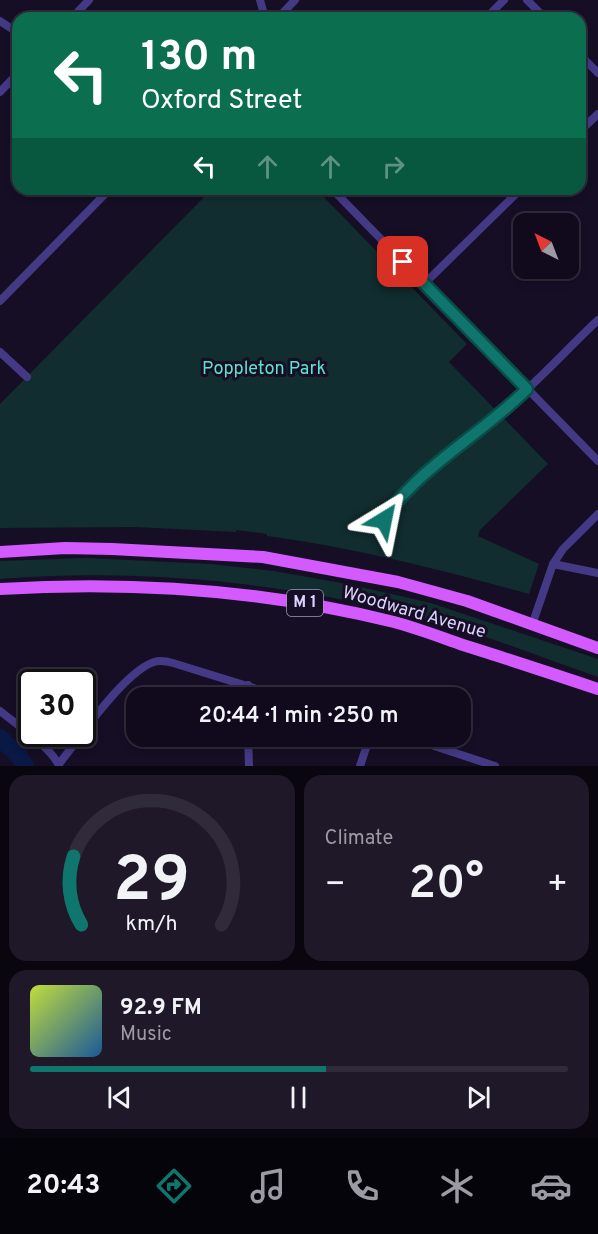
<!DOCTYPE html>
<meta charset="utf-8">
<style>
:root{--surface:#100a1c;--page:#1e1829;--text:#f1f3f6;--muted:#9c9aa3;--line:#302b3b;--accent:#0f766e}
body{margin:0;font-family:Overpass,sans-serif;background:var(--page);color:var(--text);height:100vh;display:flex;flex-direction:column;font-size:22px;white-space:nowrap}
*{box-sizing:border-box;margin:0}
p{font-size:20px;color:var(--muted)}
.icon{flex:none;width:33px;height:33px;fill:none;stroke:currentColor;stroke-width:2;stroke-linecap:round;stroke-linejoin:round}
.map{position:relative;height:766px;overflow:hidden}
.drawer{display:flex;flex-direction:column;gap:9px;padding:9px;background:#09060f;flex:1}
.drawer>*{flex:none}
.guide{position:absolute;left:12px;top:12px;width:574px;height:183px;border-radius:18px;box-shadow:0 3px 9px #0003,0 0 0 2px var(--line);background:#0b6e4f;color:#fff;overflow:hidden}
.needle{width:39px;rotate:318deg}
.fabs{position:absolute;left:513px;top:213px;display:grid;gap:12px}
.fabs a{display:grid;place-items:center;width:66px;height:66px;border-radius:12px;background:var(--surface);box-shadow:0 3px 9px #0003,0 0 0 2px var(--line);font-size:30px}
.speed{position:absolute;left:18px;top:669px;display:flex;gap:12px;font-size:30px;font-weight:700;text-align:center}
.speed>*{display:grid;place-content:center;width:78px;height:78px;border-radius:50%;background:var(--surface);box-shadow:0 3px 9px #0003,0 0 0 2px var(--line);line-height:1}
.speed .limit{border:3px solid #111;border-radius:9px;background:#fff;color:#111}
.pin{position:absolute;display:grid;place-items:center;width:51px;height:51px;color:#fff;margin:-26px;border-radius:12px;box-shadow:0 3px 9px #0006}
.me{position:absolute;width:66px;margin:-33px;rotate:35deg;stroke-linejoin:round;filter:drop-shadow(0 0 4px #0008)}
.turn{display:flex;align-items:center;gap:21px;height:126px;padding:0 30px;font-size:27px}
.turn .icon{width:78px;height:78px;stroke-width:2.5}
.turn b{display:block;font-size:42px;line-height:51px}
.lanes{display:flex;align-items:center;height:57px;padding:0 30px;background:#0003;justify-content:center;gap:30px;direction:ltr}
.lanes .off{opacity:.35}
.big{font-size:45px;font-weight:600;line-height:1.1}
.drawer .tile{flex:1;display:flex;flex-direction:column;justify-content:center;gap:9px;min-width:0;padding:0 21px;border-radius:18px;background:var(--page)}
.drawer .dial{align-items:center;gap:0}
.dial svg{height:156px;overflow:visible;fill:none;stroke:var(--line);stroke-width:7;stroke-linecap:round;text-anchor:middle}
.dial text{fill:var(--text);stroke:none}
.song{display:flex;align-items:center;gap:18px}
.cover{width:72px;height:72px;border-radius:9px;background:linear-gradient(135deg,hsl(70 70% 55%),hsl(210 70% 35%))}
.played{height:6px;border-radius:3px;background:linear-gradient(90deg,var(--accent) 55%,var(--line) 55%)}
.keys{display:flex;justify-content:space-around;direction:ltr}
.heat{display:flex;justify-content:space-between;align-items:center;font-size:33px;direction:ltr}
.drawer .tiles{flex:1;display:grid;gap:9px;grid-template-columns:1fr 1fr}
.tile:last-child{grid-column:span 2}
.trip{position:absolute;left:126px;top:687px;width:345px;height:60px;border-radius:18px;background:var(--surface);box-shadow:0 3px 9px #0003,0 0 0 2px var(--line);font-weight:600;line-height:60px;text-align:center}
.tab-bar{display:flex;height:96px;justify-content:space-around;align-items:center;background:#06040b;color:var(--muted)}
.tab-bar .icon{width:42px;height:42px}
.tab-bar .on{color:var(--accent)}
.tab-bar b{font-size:27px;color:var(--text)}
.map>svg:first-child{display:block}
.green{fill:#112d2f}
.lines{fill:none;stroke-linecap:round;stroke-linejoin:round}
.river{stroke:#091844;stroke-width:18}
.minor{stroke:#443985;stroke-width:8}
.primary{stroke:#d35aff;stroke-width:12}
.route-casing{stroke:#0a4d48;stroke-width:15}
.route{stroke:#0f766e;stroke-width:10}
.labels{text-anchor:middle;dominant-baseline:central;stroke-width:6;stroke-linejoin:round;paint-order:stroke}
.shield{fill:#150e25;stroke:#a198be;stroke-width:1.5}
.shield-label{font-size:16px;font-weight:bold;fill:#ddd3ff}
.park-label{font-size:18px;fill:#5ce2ce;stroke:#150e25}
.street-label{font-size:18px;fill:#ddd3ff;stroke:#150e25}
</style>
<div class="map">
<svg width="598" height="766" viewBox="0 0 598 766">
<rect width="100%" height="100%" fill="#150e25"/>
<!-- green -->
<path class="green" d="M212,189H316L467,344L449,362L548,464L480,530L478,536L539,564L529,594C442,570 356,548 267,536V534L236,530V532L136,527L0,528V404Z
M86,558L211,564L274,571L352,585L431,603L598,659V677C538,656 478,632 416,616C281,582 140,568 0,579V561Z"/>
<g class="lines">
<!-- river -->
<path class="river" d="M0,738L18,755L25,766"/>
<!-- minor -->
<path class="minor" d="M260,0L265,18
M527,0L545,18
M72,18L89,0
M278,18L295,0
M486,18L504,0
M0,21L18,33
M580,55L598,73
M0,92L18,73
M580,131L598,114
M332,189L598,461
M424,284L521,189
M0,301L110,189
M0,352L27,377
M384,520C405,478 462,445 498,415C534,386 565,351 598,320
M553,564L598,573
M532,625L553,564L563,549L598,514
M245,698L248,685
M0,711C16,724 52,748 59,766
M82,733C98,713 130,670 154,662C160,660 166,661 173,663L286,698
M248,736L249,766
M404,736L495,766
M59,764L82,734
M360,766L370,736"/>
<!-- primary -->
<path class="primary" d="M0,552L65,548L112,549L263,557L398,582L467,601L598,648
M0,589C132,581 265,590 394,622C417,628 440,637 463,645C508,659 553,674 598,689"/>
</g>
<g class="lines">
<defs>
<path id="route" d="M384,520C393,504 404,494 417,481C452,448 493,423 527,389L403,262"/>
</defs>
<!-- route casing -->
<use href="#route" class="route-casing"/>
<!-- route -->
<use href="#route" class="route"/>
</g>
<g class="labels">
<!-- shield labels -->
<rect class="shield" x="287" y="590" width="36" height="26" rx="4.5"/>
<g class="shield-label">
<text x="305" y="603">M 1</text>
</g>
<!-- park labels -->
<g class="park-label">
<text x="264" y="369">Poppleton Park</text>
</g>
<!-- street labels -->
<g class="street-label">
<text transform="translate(414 613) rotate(16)">Woodward Avenue</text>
</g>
</g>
</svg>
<div class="fabs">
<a><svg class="needle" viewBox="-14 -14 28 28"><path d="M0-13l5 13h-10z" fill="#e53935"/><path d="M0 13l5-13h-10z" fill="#9c9aa3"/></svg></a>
</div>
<div class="speed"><div class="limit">30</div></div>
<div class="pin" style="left:403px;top:262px;background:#d93025"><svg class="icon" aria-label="arrive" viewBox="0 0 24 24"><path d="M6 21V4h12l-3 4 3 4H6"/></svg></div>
<svg class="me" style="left:384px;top:520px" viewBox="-20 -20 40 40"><path d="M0-17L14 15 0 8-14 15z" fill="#0f766e" stroke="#fff" stroke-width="4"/></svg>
<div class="trip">20:44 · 1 min · 250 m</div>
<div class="guide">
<div class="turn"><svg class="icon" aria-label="left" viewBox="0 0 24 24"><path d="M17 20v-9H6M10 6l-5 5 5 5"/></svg><div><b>130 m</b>Oxford Street</div></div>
<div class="lanes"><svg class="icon" aria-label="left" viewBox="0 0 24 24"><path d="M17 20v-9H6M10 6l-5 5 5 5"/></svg><svg class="icon off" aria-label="ahead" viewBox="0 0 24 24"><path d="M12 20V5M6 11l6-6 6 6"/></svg><svg class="icon off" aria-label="ahead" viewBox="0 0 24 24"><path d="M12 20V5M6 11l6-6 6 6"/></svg><svg class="icon off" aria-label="right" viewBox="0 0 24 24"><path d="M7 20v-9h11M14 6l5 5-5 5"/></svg></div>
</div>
</div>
<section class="drawer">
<div class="tiles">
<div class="tile dial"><svg viewBox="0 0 100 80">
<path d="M14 69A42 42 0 1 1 86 69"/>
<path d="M14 69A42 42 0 0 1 10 34" stroke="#0f766e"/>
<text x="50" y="56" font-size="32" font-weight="700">29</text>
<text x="50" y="72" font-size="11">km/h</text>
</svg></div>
<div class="tile"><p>Climate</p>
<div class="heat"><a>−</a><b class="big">20°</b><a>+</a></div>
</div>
<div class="tile">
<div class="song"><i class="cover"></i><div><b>92.9 FM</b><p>Music</p></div></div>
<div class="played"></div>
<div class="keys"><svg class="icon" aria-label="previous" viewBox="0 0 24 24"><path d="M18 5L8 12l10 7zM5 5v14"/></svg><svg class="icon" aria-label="pause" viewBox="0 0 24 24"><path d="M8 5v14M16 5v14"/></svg><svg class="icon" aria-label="next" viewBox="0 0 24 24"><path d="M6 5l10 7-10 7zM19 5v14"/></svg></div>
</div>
</div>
</section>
<nav class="tab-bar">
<b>20:43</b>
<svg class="icon on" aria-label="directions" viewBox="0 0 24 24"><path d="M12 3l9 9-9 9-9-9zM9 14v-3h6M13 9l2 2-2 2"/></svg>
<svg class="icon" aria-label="music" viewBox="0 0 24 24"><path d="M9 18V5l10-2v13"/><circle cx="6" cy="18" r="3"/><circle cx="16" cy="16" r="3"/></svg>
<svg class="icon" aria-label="phone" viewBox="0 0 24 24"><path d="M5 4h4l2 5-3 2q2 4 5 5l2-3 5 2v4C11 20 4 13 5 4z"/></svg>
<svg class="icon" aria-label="climate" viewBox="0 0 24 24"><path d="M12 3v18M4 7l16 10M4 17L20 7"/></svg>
<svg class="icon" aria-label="car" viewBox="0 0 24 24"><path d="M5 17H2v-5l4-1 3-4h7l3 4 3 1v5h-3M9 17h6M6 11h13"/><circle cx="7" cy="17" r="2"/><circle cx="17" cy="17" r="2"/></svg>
</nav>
